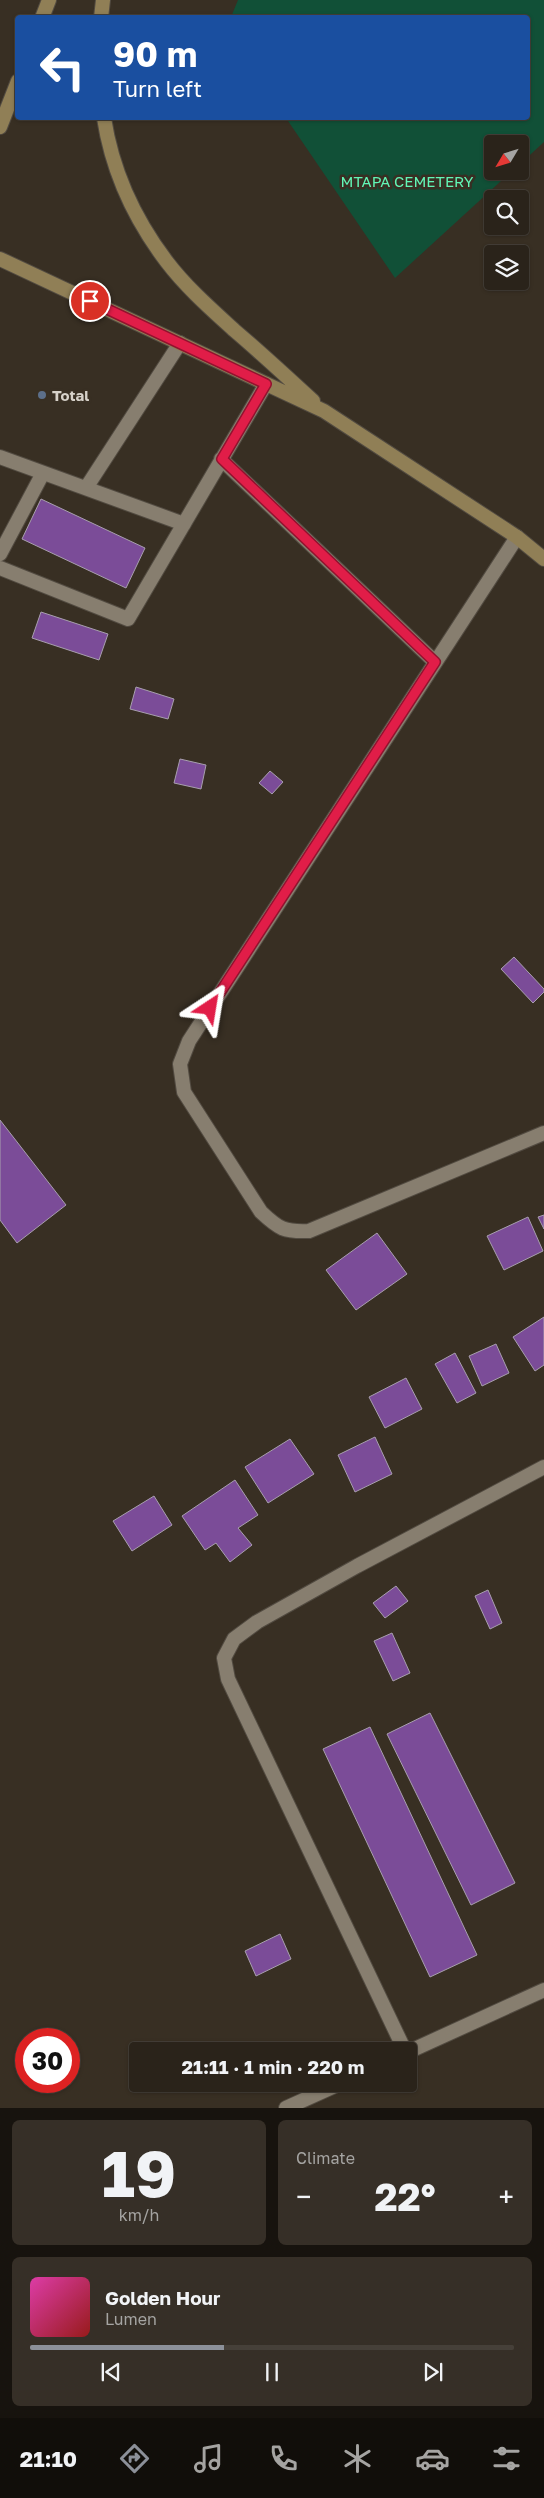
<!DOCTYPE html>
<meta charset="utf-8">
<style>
:root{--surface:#2a231a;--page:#362f27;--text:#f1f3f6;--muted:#a5a4a2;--line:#464039;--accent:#8c9099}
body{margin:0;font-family:"Golos Text",sans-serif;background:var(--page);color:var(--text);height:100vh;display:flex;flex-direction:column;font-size:19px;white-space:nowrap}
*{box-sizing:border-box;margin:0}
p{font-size:16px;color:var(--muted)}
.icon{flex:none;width:28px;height:28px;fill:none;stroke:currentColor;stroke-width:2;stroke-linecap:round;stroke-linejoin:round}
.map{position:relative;height:2108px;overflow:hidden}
.details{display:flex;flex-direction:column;gap:12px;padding:12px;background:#17130e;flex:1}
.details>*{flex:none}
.guide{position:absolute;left:15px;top:15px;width:515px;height:105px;border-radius:5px;box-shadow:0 1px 4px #0004,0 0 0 1px var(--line);background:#1a4fa0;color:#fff;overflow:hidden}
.needle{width:32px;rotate:232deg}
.tools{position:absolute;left:484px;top:135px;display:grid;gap:10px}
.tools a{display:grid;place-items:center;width:45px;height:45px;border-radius:5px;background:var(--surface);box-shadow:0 1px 4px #0004,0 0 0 1px var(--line);font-size:25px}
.speed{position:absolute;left:15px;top:2028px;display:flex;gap:10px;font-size:25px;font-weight:700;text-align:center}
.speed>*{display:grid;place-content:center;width:65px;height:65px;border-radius:50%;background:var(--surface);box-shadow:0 1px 4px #0004,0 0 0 1px var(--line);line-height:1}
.speed .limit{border:8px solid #d22;background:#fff;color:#111}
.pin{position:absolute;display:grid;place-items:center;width:42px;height:42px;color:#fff;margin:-21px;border:2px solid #fff;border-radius:50%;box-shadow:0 1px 5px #0007}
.me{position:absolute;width:55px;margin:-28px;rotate:33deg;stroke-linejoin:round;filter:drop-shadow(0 0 4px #0008)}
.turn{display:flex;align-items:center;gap:18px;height:105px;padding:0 15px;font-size:22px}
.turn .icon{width:65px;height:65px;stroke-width:2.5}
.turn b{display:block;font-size:35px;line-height:42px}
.big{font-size:38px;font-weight:700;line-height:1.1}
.details .card{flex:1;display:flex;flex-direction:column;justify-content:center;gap:8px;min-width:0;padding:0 18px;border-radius:8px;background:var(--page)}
.details .dial{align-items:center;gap:0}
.dial b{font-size:65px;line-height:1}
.song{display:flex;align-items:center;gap:15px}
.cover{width:60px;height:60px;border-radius:8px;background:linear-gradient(135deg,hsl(320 70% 55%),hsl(0 70% 35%))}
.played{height:5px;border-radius:2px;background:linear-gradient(90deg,var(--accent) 40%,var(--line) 40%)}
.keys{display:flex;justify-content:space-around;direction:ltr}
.heat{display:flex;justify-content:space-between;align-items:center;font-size:28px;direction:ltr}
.details .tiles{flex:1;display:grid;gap:12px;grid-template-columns:1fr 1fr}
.card:last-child{grid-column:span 2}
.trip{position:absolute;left:129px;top:2042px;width:288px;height:50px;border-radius:5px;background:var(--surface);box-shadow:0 1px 4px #0004,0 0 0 1px var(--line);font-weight:700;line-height:50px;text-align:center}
.menu{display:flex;height:80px;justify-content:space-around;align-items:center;background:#110e0a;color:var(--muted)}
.menu .icon{width:35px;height:35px}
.menu .selected{color:var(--accent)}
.menu b{font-size:22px;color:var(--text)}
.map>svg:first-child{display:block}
.green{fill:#115037}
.building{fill:#7b4c98;stroke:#a89fae}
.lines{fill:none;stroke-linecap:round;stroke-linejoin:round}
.service-casing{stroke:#524b41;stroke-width:16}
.minor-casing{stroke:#524b41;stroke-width:16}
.secondary-casing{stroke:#524b41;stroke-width:16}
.service{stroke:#877e6f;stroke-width:14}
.minor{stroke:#877e6f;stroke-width:14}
.secondary{stroke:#907f56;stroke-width:14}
.route-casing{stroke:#92132f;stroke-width:12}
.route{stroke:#e11d48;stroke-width:9}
.service-dot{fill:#5c6f8a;stroke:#382f23;stroke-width:2}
.labels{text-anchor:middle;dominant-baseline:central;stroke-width:5;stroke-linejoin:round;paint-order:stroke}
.park-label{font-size:15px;fill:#61f6b6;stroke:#382f23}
.poi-label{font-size:15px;font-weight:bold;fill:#d6d1c9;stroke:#382f23;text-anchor:start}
</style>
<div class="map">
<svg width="544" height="2108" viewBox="0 0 544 2108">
<rect width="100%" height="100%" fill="#382f23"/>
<!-- green -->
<path class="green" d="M238,0H544V142L520,164V144H492V171H512L395,278L286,118H528V18L231,17Z"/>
<!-- building -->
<path class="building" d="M41,499L145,548L126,588L22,539Z
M41,612L108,634L99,660L32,638Z
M136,687L174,699L168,719L130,709Z
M180,759L206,765L201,789L174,783Z
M270,771L283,782L272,794L259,783Z
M514,957L544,989V992L533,1003L501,969Z
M0,1120L66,1205L17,1243L0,1220Z
M544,1215V1229L538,1217Z
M528,1217L543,1251L504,1270L487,1236Z
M377,1233L407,1274L356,1310L326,1270Z
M544,1317V1365L535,1371L513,1337Z
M496,1344L509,1373L482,1386L469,1356Z
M455,1353L476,1393L457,1403L435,1364Z
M406,1378L422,1409L385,1428L369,1397Z
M375,1437L392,1474L355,1492L338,1455Z
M290,1439L314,1474L268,1503L245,1467Z
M235,1480L258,1515L238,1528L252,1545L230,1562L216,1543L205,1550L182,1516Z
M154,1496L172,1525L132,1551L113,1521Z
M396,1586L408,1601L385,1618L373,1603Z
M488,1590L502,1623L490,1629L475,1596Z
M392,1633L410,1673L393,1681L374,1641Z
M430,1713L515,1883L471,1905L387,1734Z
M370,1727L477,1955L430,1977L323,1749Z
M280,1934L291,1959L256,1976L245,1951Z"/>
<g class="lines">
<defs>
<path id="service" d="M0,457L184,524
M221,459L435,662
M86,488L180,343
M0,554L43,473
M0,568L128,619L266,384"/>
<path id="minor" d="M517,537L189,1041L180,1064L184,1092L261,1212C279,1229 284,1232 309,1231L544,1133
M405,2051L228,1679L224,1658L234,1639L257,1622L357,1566L544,1467
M408,2052L544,1990
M286,2108L339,2084"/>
<path id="secondary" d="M42,18L49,0
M101,18L103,0
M104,118C112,170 135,220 167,262C186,287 211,309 234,330C261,353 287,377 313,401
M0,127L18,81
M0,259L324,411L517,537L544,559"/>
</defs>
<!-- service casing -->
<use href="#service" class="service-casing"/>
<!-- minor casing -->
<use href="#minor" class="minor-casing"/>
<!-- secondary casing -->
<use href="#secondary" class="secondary-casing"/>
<!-- service -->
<use href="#service" class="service"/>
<!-- minor -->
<use href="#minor" class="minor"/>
<!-- secondary -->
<use href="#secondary" class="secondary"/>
</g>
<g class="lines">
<defs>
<path id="route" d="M90,301L266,384L222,459L435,662L210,1008"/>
</defs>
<!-- route casing -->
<use href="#route" class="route-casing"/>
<!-- route -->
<use href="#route" class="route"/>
</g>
<!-- markers -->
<circle class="service-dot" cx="42" cy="395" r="5"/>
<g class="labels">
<!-- park labels -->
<g class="park-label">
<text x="407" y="181">MTAPA CEMETERY</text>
</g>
<!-- poi labels -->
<g class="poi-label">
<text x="52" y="395">Total</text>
</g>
</g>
</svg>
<div class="tools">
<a><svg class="needle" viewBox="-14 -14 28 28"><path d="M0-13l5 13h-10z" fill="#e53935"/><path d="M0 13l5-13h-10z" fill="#a5a4a2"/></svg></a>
<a><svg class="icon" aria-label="search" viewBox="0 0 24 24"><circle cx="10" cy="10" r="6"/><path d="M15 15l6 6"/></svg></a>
<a><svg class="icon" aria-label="layers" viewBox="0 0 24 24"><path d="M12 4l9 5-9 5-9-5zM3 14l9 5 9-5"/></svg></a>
</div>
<div class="speed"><div class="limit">30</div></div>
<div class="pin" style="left:90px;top:301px;background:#d93025"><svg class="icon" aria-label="arrive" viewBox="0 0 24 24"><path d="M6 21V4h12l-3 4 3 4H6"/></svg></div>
<svg class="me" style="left:210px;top:1008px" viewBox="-20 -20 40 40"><path d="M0-17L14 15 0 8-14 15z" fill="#e11d48" stroke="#fff" stroke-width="4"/></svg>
<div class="trip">21:11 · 1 min · 220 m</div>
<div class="guide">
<div class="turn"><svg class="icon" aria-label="left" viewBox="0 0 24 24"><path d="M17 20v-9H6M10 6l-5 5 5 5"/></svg><div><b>90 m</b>Turn left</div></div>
</div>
</div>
<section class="details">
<div class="tiles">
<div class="card dial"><b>19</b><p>km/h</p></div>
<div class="card"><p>Climate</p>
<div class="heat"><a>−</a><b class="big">22°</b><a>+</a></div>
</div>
<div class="card">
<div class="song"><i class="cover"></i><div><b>Golden Hour</b><p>Lumen</p></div></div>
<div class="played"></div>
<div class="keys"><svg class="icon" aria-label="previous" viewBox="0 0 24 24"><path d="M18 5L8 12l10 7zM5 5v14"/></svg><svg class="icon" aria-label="pause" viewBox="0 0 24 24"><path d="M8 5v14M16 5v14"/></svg><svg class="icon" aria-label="next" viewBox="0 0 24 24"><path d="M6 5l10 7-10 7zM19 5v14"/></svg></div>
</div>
</div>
</section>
<nav class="menu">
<b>21:10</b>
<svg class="icon selected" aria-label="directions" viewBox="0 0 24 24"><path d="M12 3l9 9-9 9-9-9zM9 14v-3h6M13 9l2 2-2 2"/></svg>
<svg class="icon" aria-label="music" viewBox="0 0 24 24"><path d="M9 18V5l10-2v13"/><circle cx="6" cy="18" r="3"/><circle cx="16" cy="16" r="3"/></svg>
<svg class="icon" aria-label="phone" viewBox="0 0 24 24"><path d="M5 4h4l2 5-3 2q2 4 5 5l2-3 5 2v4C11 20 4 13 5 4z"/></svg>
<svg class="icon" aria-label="climate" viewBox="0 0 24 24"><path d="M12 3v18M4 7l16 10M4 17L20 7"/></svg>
<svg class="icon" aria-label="car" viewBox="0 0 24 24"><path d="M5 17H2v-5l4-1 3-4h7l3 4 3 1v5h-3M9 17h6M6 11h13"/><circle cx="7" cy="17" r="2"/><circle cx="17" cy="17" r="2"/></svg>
<svg class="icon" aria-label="filters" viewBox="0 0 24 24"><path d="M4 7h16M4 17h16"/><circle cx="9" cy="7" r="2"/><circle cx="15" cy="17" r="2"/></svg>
</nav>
